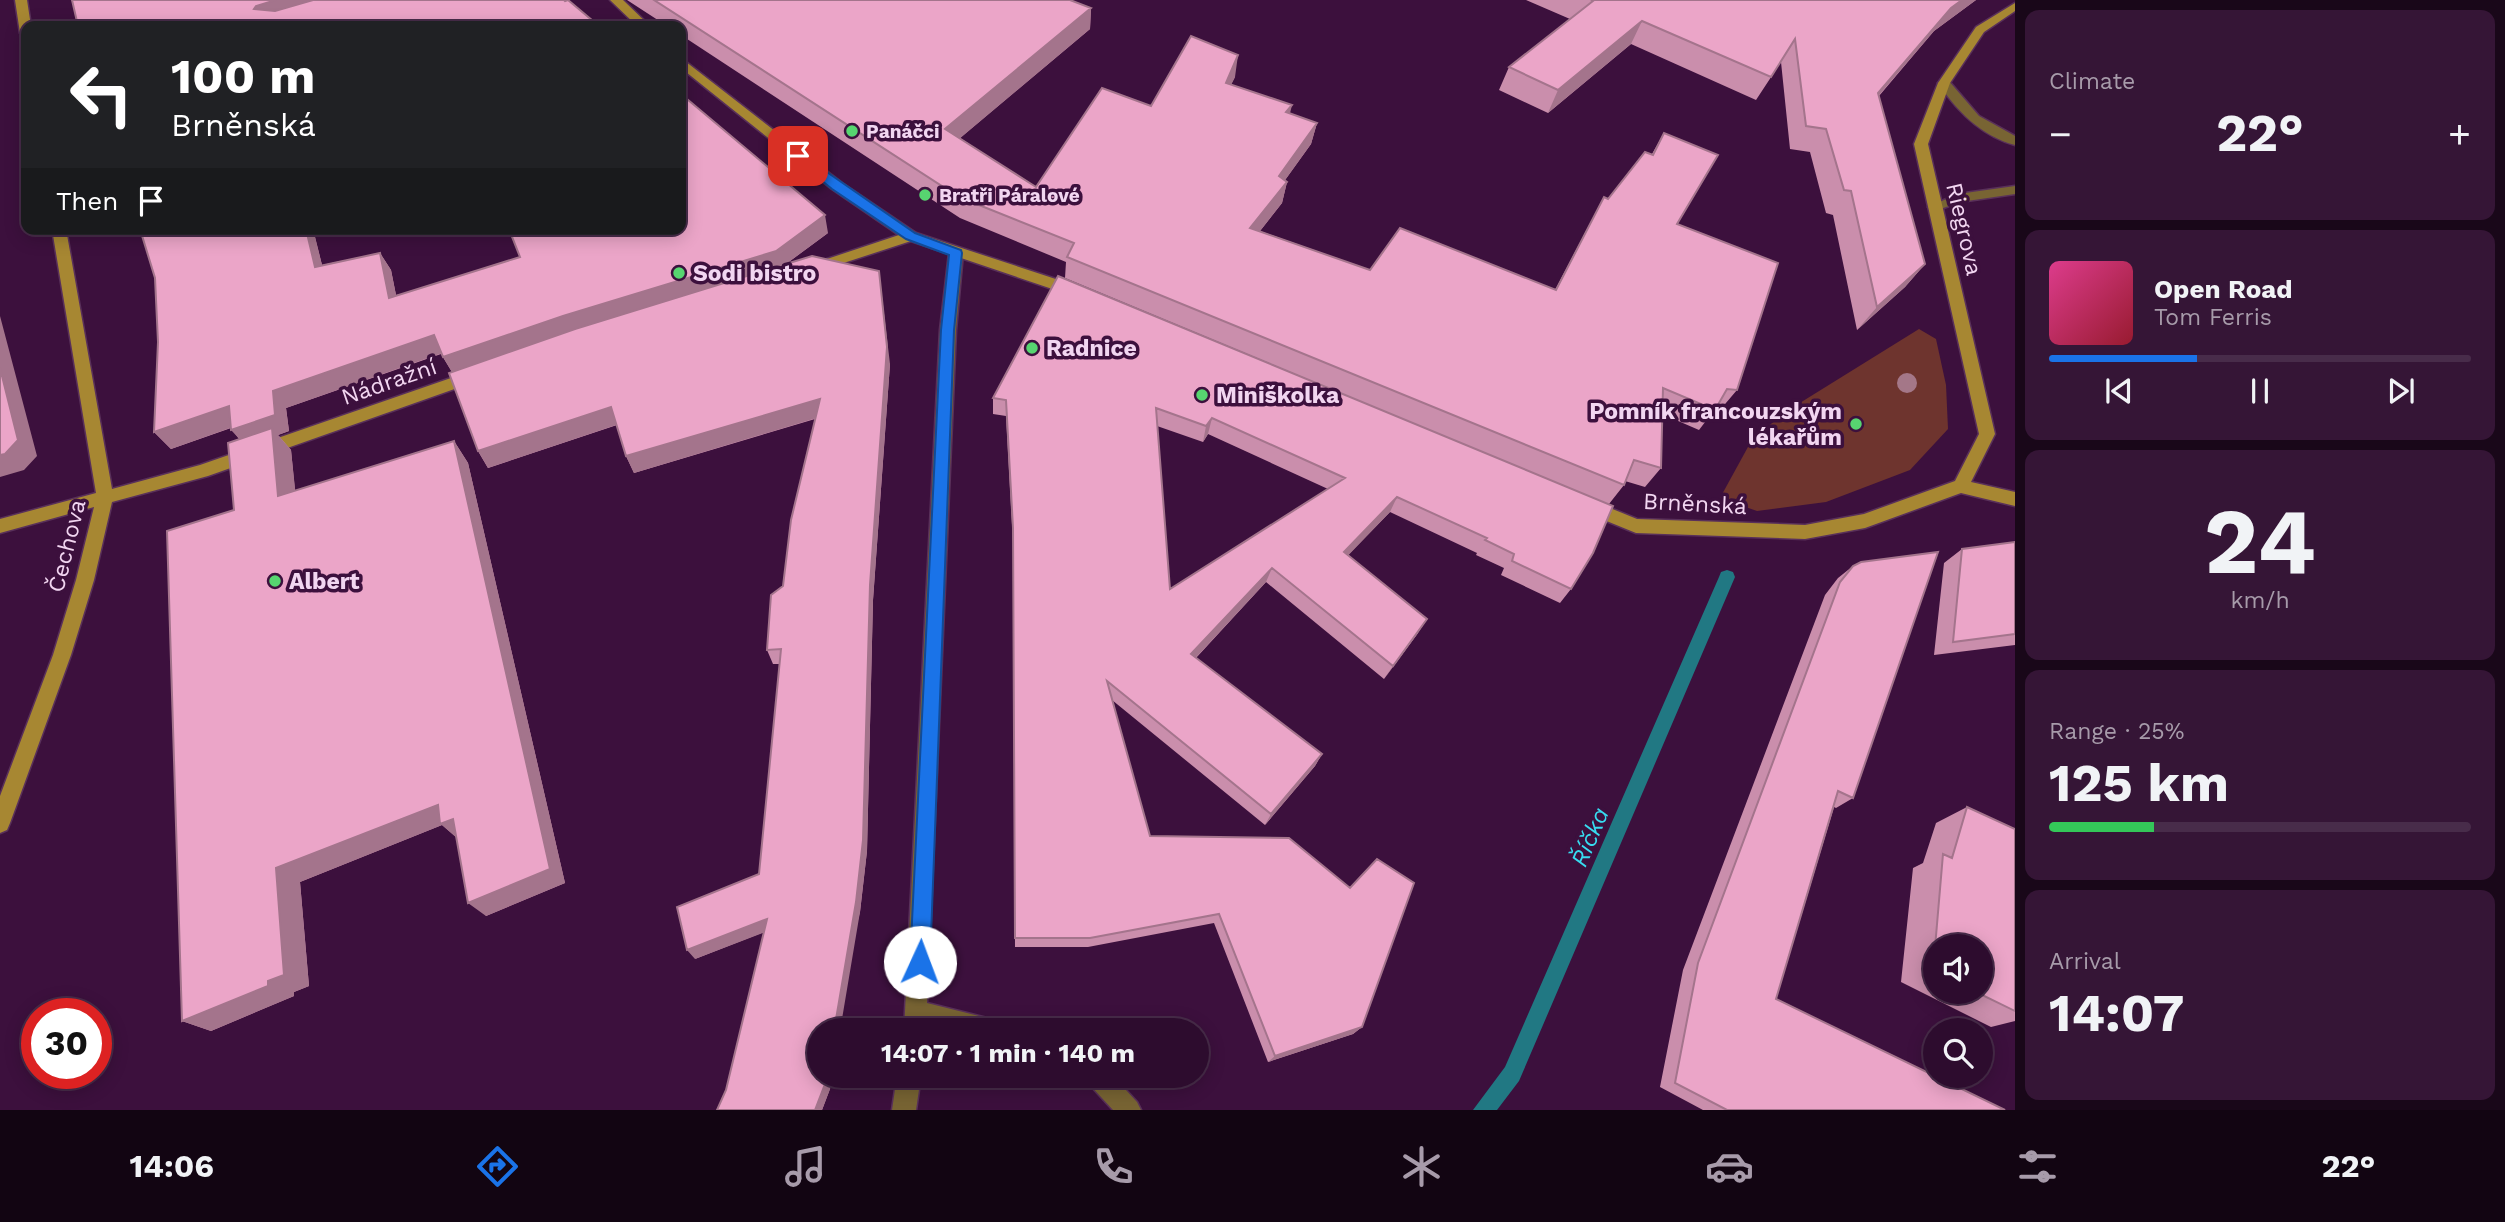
<!DOCTYPE html>
<meta charset="utf-8">
<style>
:root{--surface:#2d0c2e;--page:#351536;--text:#f1f3f6;--muted:#a79baa;--line:#482c4a;--accent:#1a73e8}
body{margin:0;font-family:"Work Sans",sans-serif;background:var(--page);color:var(--text);height:100vh;display:flex;flex-direction:column;font-size:26px;white-space:nowrap}
*{box-sizing:border-box;margin:0}
p{font-size:23px;color:var(--muted)}
.icon{flex:none;width:38px;height:38px;fill:none;stroke:currentColor;stroke-width:2;stroke-linecap:round;stroke-linejoin:round}
.map{position:relative;flex:1;overflow:hidden}
.side{display:flex;flex-direction:column;gap:10px;padding:10px;background:#190719;width:490px}
.side>*{flex:none}
.top-card{position:absolute;left:21px;top:21px;width:665px;height:214px;border-radius:14px;box-shadow:0 4px 18px #0003,0 0 0 2px var(--line);background:#202124;color:#fff;overflow:hidden}
.buttons{position:absolute;left:1923px;top:934px;display:grid;gap:14px}
.buttons a{display:grid;place-items:center;width:70px;height:70px;border-radius:50%;background:var(--surface);box-shadow:0 4px 18px #0003,0 0 0 2px var(--line);font-size:35px}
.speed{position:absolute;left:21px;top:998px;display:flex;gap:14px;font-size:35px;font-weight:700;text-align:center}
.speed>*{display:grid;place-content:center;width:91px;height:91px;border-radius:50%;background:var(--surface);box-shadow:0 4px 18px #0003,0 0 0 2px var(--line);line-height:1}
.speed .limit{border:10px solid #d22;background:#fff;color:#111}
.pin{position:absolute;display:grid;place-items:center;width:60px;height:60px;color:#fff;margin:-30px;border-radius:14px;box-shadow:0 4px 10px #0006}
.me{position:absolute;width:77px;margin:-38px;rotate:2deg;stroke-linejoin:round;filter:drop-shadow(0 0 5px #0008)}
.turn{display:flex;align-items:center;gap:24px;height:147px;padding:0 35px;font-size:32px}
.turn .icon{width:91px;height:91px;stroke-width:2.5}
.turn b{display:block;font-size:49px;line-height:60px}
.then{display:flex;align-items:center;height:66px;padding:0 35px;background:#0003;gap:14px;font-size:26px}
.big{font-size:52px;font-weight:700;line-height:1.1}
.side .tile{flex:1;display:flex;flex-direction:column;justify-content:center;gap:10px;min-width:0;padding:0 24px;border-radius:14px;background:var(--page)}
.side .dial{align-items:center;gap:0}
.dial b{font-size:91px;line-height:1}
.song{display:flex;align-items:center;gap:21px}
.cover{width:84px;height:84px;border-radius:10px;background:linear-gradient(135deg,hsl(330 70% 55%),hsl(350 70% 35%))}
.played{height:7px;border-radius:4px;background:linear-gradient(90deg,var(--accent) 35%,var(--line) 35%)}
.keys{display:flex;justify-content:space-around;direction:ltr}
.heat{display:flex;justify-content:space-between;align-items:center;font-size:38px;direction:ltr}
.charge{height:10px;border-radius:5px;background:linear-gradient(90deg,#34c759 25%,var(--line) 0)}
.trip{position:absolute;left:807px;top:1018px;width:402px;height:70px;border-radius:35px;background:var(--surface);box-shadow:0 4px 18px #0003,0 0 0 2px var(--line);font-weight:700;line-height:70px;text-align:center}
.tabs{display:flex;height:112px;justify-content:space-around;align-items:center;background:#120512;color:var(--muted)}
.tabs .icon{width:49px;height:49px}
.tabs .on{color:var(--accent)}
.tabs b{font-size:32px;color:var(--text)}
main{display:flex;flex:1;min-height:0}
.map>svg:first-child{display:block}
.green{fill:#6e342e}
.lines{fill:none;stroke-linecap:round;stroke-linejoin:round}
.stream{fill:#217883;fill-rule:evenodd}
.lane-casing{stroke:#59305a;stroke-width:3}
.street-casing{stroke:#59305a;stroke-width:3}
.secondary-casing{stroke:#59305a;stroke-width:3}
.lane{fill:#786433;fill-rule:evenodd}
.street{fill:#786433;fill-rule:evenodd}
.secondary{fill:#a78732;fill-rule:evenodd}
.tree{fill:#a47788}
.wall{fill:#ca8eac;fill-rule:evenodd}
.shaded-wall{fill:#a4748c}
.building{fill:#eba5c8;stroke:#a4748c;stroke-width:2;fill-rule:evenodd}
.route{fill:#1a73e8;stroke:#114b97;stroke-width:2}
.poi-dot{fill:#57d570;stroke:#3c103d;stroke-width:2.5}
.labels{text-anchor:middle;dominant-baseline:central;stroke-width:7;stroke-linejoin:round;paint-order:stroke}
.far-poi-label{font-size:19px;font-weight:bold;fill:#f2d6f1;stroke:#3c103d;text-anchor:start}
.street-label{font-size:23px;fill:#f2d6f1;stroke:#3c103d}
.poi-label{font-size:23px;font-weight:bold;fill:#f2d6f1;stroke:#3c103d;text-anchor:start}
.water-label{font-size:24px;font-style:italic;fill:#37dcf0;stroke:#3c103d}
</style>
<main>
<div class="map">
<svg width="2015" height="1110" viewBox="0 0 2015 1110">
<rect width="100%" height="100%" fill="#3c103d"/>
<!-- green -->
<path class="green" d="M1919,329L1936,339L1946,385L1948,429L1910,470L1826,502L1757,511L1720,498L1754,436L1803,401Z"/>
<g class="lines">
<!-- stream -->
<path class="stream" d="M1727,570L1733,572L1735,577L1519,1081L1497,1110H1473L1505,1067L1719,577L1721,572Z"/>
<defs>
<path id="lane" d="M1944,79L1948,80L1979,116L2015,136V145C1981,136 1957,111 1938,83Z
M2015,186V194L1960,202L1935,211L1928,207L1958,194Z"/>
<path id="street" d="M956,248L963,253L956,330L927,1003L995,1020L1003,1023L1006,1031H948L927,1026L926,1031H904L940,330L949,253Z
M897,1076H921L916,1110H892Z
M1086,1076H1113L1137,1102L1141,1110H1113L1089,1084Z"/>
<path id="secondary" d="M15,0H27L31,26H26V36L20,33Z
M610,0H623L650,26H637Z
M2015,3V11L1984,32L1950,83L1928,144L1995,434L1971,482L2015,492V506L1961,493L1865,528L1805,539L1636,533L1582,511L1580,506L1582,501L1588,499L1637,519L1805,525L1864,514L1955,481L1979,434L1914,144L1938,83L1976,27Z
M681,58L842,183L916,233L1080,287L1082,291L1080,295H1070L911,241L819,271H809L807,268L809,265L899,235L832,189L681,68Z
M52,229H66L112,489L200,465L474,370L482,376L480,380L208,476L112,502L94,580L71,655L10,823L7,830L0,833V796L53,655L76,580L94,507L0,533V519L96,493Z"/>
</defs>
<!-- lane casing -->
<use href="#lane" class="lane-casing"/>
<!-- street casing -->
<use href="#street" class="street-casing"/>
<!-- secondary casing -->
<use href="#secondary" class="secondary-casing"/>
<!-- lane -->
<use href="#lane" class="lane"/>
<!-- street -->
<use href="#street" class="street"/>
<!-- secondary -->
<use href="#secondary" class="secondary"/>
</g>
<!-- trees -->
<circle class="tree" cx="1907" cy="383" r="10"/>
<!-- wall -->
<path class="wall" d="M627,0H1070L1091,8L1090,29L960,138L1036,187L1151,106L1235,77L1231,84L1290,114L1317,123L1311,144L1285,180L1287,182L1282,203L1260,231L1370,270L1555,290L1604,197L1608,199L1652,154L1664,133L1677,224L1737,390L1720,410L1715,409L1699,430L1662,414L1661,468L1645,487L1625,481L1624,485L1609,504L1571,589L1560,603L1501,575L1504,568L1476,555L1477,553L1390,512L1348,555L1418,633L1384,679L1266,582L1196,658L1322,754L1315,766L1265,825L1112,700L1150,836L1362,1027L1353,1034L1268,1062L1214,923L1088,947H1015L1013,543L1006,416L993,414V398L1058,276L1468,446L1065,278L1066,262L960,218L681,35V26H667ZM1157,426L1203,442L1208,434L1328,489L1170,589Z
M1526,0H1976L1934,31L1879,96L1925,264L1905,287L1857,330L1833,215L1826,213L1810,152L1790,149L1781,62L1756,100L1631,44L1548,113L1499,90L1509,67L1570,19Z
M140,229H313L322,265L380,253L391,270L396,295L828,233L786,264L890,364L873,600L867,851L860,912L819,1076H832L830,1089L822,1110H717L726,1090L764,932L695,959L759,874L780,664H773L767,650L783,586L815,419L634,473L626,456L617,425L488,468L478,451L452,372L441,354L286,408L289,431L278,435L291,450L295,491L454,441L468,463L565,883L486,916L456,837L442,825L300,882L309,986L294,992V996L211,1031L182,1021L234,510L239,439L231,428L171,449L154,432L158,342L155,278Z
M2015,542V645L1934,655L1944,563L1962,549Z
M1853,566V798L1836,808L1834,807L1776,999L2005,1110H1703L1660,1087L1683,970L1825,595L1838,578Z
M1967,807L2015,829V1021L1991,1027L1901,982L1913,868L1923,863L1936,823ZM1936,947L1981,992H1936Z"/>
<!-- shaded-wall -->
<path class="shaded-wall" d="M276,0H347L264,26L254,9L256,6Z
M1962,0H1976L1934,31L1861,116L1878,93L1951,8Z
M1091,8L1090,29L946,150L945,129Z
M1642,21L1631,44L1548,113L1558,90Z
M1238,55L1235,77L1222,104L1226,83Z
M1292,105L1287,126L1286,112Z
M1317,123L1311,144L1273,197L1279,176Z
M1287,182L1282,203L1246,249L1250,228Z
M825,215L828,233L786,264L453,374L443,357L563,316L779,249Z
M306,229H313L327,285L315,267Z
M380,253L391,270L400,315L389,298Z
M1925,264L1905,287L1857,330L1877,307Z
M879,271L890,364L873,600L867,851L860,912L840,1031H834Z
M0,316L37,456L24,470L0,477Z
M434,335L445,352L286,408L289,431L278,435L291,450L298,517L278,496L246,446L231,430L273,391Z
M820,399L823,416L634,473L626,456Z
M229,406L244,423L171,449L154,432Z
M611,407L619,424L488,468L478,451Z
M1212,418L1208,434L1203,442L1206,426Z
M454,441L468,463L565,883L486,916L468,903Z
M1397,497L1390,512L1337,567L1344,552Z
M1272,568L1266,582L1187,667L1191,654Z
M1427,619L1418,633L1384,679L1393,666Z
M1322,754L1315,766L1265,825L1271,814Z
M438,805L456,820L458,839L442,825L300,882L309,986L294,992V996L211,1031L182,1021L268,981L276,868Z
M767,919L773,929L695,959L687,950Z
M1362,1027L1353,1034L1268,1062L1275,1056Z
M826,1076H832L830,1089L822,1110H815Z"/>
<!-- building -->
<path class="building" d="M72,0H276L256,6L254,9L275,11L313,0H564L565,1L568,0L599,26H78Z
M654,0H1070L1091,8L945,129L1036,187L1102,88L1151,106L1191,36L1238,55L1226,83L1292,105L1286,112L1317,123L1279,176L1287,182L1250,228L1370,270L1400,228L1556,290L1604,197L1608,199L1645,152L1653,155L1664,133L1718,155L1677,224L1778,263L1737,390L1727,389L1715,410L1663,388L1661,468L1634,460L1624,485L1067,257L1074,243L959,197Z
M1591,0H1962L1951,8L1878,93L1925,264L1877,307L1851,191L1844,190L1826,129L1806,126L1795,39L1771,77L1642,21L1558,90L1509,67L1593,1Z
M681,94L825,215L779,249H783L563,316L443,357L434,335L273,391L275,415L231,430L229,406L154,432L158,342L155,278L140,229H306L315,267L380,253L389,298L520,257L509,229H681Z
M812,256L879,271L887,347L870,585L863,840L856,902L834,1031H819V1076H826L825,1084L815,1110H717L726,1090L767,919L687,950L677,907L759,874L781,649L767,650L771,595L783,586L791,520L820,399L626,456L611,407L478,451L449,373L575,329Z
M1058,276L1613,506L1593,553L1571,589L1512,561L1514,554L1485,540L1487,538L1397,497L1344,552L1427,619L1393,666L1272,568L1191,654L1322,754L1271,814L1107,681L1150,836L1289,838L1350,888L1377,859L1414,883L1362,1027L1275,1056L1219,914L1090,938H1015L1013,528L1006,400L993,398ZM1156,408L1206,426L1212,418L1345,478L1170,589Z
M0,368L18,440L5,454L0,455Z
M272,428L278,496L454,441L550,869L468,903L453,819L440,824L438,805L276,868L284,975L268,981V986L182,1021L167,531L234,510L228,443Z
M2015,542V634L1953,642L1962,549Z
M1938,552L1853,798L1838,791L1776,999L2005,1110H1727L1675,1083L1698,963L1840,582L1853,566L1861,562Z
M1967,807L2015,829V1011L1976,992H1981V947H1936V972L1933,971L1943,854L1952,858Z"/>
<!-- route -->
<path class="route" d="M798,152L915,233L961,250L962,253L954,330L930,962L927,969L920,972L913,969L910,962L941,330L949,255L906,239L832,189L794,158L792,156Z"/>
<!-- markers -->
<g class="poi-dot">
<circle cx="852" cy="131" r="7"/>
<circle cx="925" cy="195" r="7"/>
<circle cx="679" cy="273" r="7"/>
<circle cx="1032" cy="348" r="7"/>
<circle cx="1202" cy="395" r="7"/>
<circle cx="1856" cy="424" r="7"/>
<circle cx="275" cy="581" r="7"/>
</g>
<g class="labels">
<!-- far-poi labels -->
<g class="far-poi-label">
<text x="866" y="131">Panáčci</text>
<text x="939" y="195">Bratři Páralové</text>
</g>
<!-- street labels -->
<g class="street-label">
<text transform="translate(1964 229) rotate(77)">Riegrova</text>
<text transform="translate(389 382) rotate(-19)">Nádražní</text>
<text transform="translate(1695 504) rotate(3)">Brněnská</text>
<text transform="translate(67 546) rotate(-76)">Čechova</text>
</g>
<!-- poi labels -->
<g class="poi-label">
<text x="693" y="273">Sodi bistro</text>
<text x="1046" y="348">Radnice</text>
<text x="1216" y="395">Miniškolka</text>
<text x="1842" y="411" text-anchor="end">Pomník francouzským<tspan x="1842" dy="26">lékařům</tspan></text>
<text x="289" y="581">Albert</text>
</g>
<!-- water labels -->
<g class="water-label">
<text transform="translate(1590 837) rotate(-67)">Říčka</text>
</g>
</g>
</svg>
<div class="buttons">
<a><svg class="icon" aria-label="sound" viewBox="0 0 24 24"><path d="M4 9h4l5-4v14l-5-4H4zM17 9q2 3 0 6"/></svg></a>
<a><svg class="icon" aria-label="search" viewBox="0 0 24 24"><circle cx="10" cy="10" r="6"/><path d="M15 15l6 6"/></svg></a>
</div>
<div class="speed"><div class="limit">30</div></div>
<div class="pin" style="left:798px;top:156px;background:#d93025"><svg class="icon" aria-label="arrive" viewBox="0 0 24 24"><path d="M6 21V4h12l-3 4 3 4H6"/></svg></div>
<svg class="me" style="left:920px;top:962px" viewBox="-20 -20 40 40"><circle r="19" fill="#fff"/><path d="M0-13L10 11 0 6-10 11z" fill="#1a73e8"/></svg>
<div class="trip">14:07 · 1 min · 140 m</div>
<div class="top-card">
<div class="turn"><svg class="icon" aria-label="left" viewBox="0 0 24 24"><path d="M17 20v-9H6M10 6l-5 5 5 5"/></svg><div><b>100 m</b>Brněnská</div></div>
<div class="then">Then<svg class="icon" aria-label="arrive" viewBox="0 0 24 24"><path d="M6 21V4h12l-3 4 3 4H6"/></svg></div>
</div>
</div>
<section class="side">
<div class="tile"><p>Climate</p>
<div class="heat"><a>−</a><b class="big">22°</b><a>+</a></div>
</div>
<div class="tile">
<div class="song"><i class="cover"></i><div><b>Open Road</b><p>Tom Ferris</p></div></div>
<div class="played"></div>
<div class="keys"><svg class="icon" aria-label="previous" viewBox="0 0 24 24"><path d="M18 5L8 12l10 7zM5 5v14"/></svg><svg class="icon" aria-label="pause" viewBox="0 0 24 24"><path d="M8 5v14M16 5v14"/></svg><svg class="icon" aria-label="next" viewBox="0 0 24 24"><path d="M6 5l10 7-10 7zM19 5v14"/></svg></div>
</div>
<div class="tile dial"><b>24</b><p>km/h</p></div>
<div class="tile"><p>Range · 25%</p><b class="big">125 km</b><div class="charge"></div></div>
<div class="tile"><p>Arrival</p><b class="big">14:07</b></div>
</section>
</main>
<nav class="tabs">
<b>14:06</b>
<svg class="icon on" aria-label="directions" viewBox="0 0 24 24"><path d="M12 3l9 9-9 9-9-9zM9 14v-3h6M13 9l2 2-2 2"/></svg>
<svg class="icon" aria-label="music" viewBox="0 0 24 24"><path d="M9 18V5l10-2v13"/><circle cx="6" cy="18" r="3"/><circle cx="16" cy="16" r="3"/></svg>
<svg class="icon" aria-label="phone" viewBox="0 0 24 24"><path d="M5 4h4l2 5-3 2q2 4 5 5l2-3 5 2v4C11 20 4 13 5 4z"/></svg>
<svg class="icon" aria-label="climate" viewBox="0 0 24 24"><path d="M12 3v18M4 7l16 10M4 17L20 7"/></svg>
<svg class="icon" aria-label="car" viewBox="0 0 24 24"><path d="M5 17H2v-5l4-1 3-4h7l3 4 3 1v5h-3M9 17h6M6 11h13"/><circle cx="7" cy="17" r="2"/><circle cx="17" cy="17" r="2"/></svg>
<svg class="icon" aria-label="filters" viewBox="0 0 24 24"><path d="M4 7h16M4 17h16"/><circle cx="9" cy="7" r="2"/><circle cx="15" cy="17" r="2"/></svg>
<b>22°</b>
</nav>
